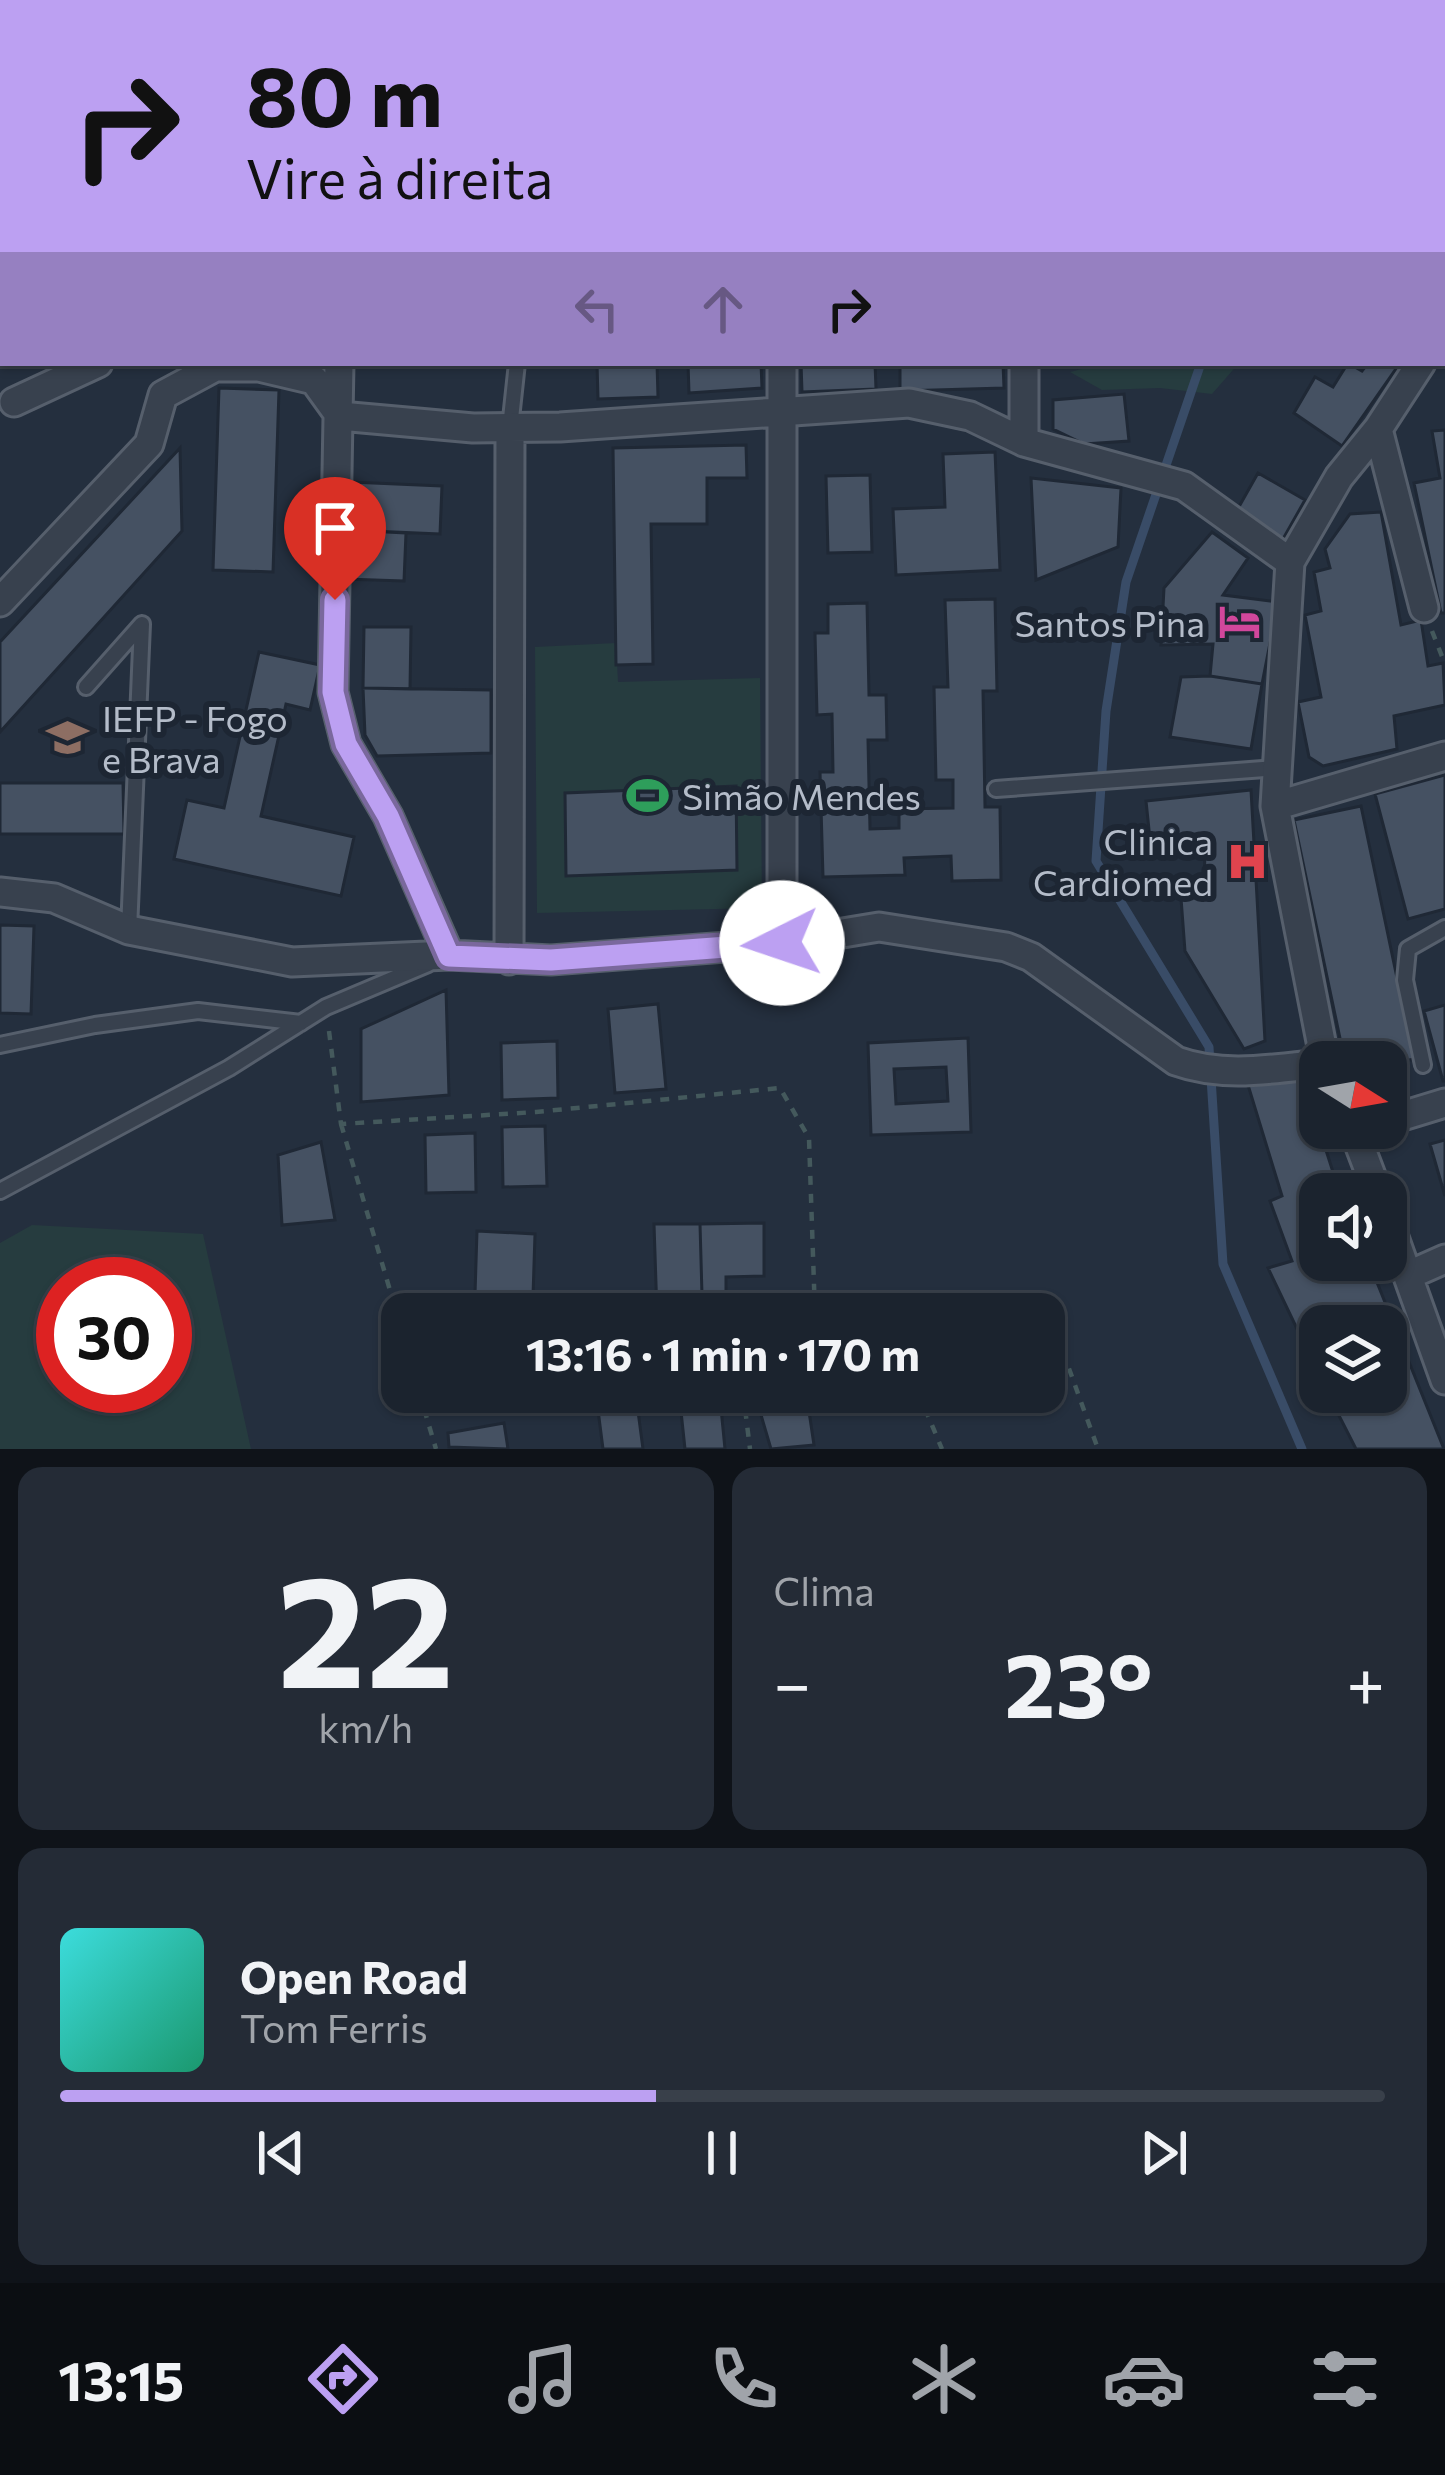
<!DOCTYPE html>
<html lang="pt">
<meta charset="utf-8">
<style>
:root{--surface:#1b232e;--page:#242b36;--text:#f1f3f6;--muted:#a0a4aa;--line:#39404a;--accent:#bca0f2}
body{margin:0;font-family:Commissioner,sans-serif;background:var(--page);color:var(--text);height:100vh;display:flex;flex-direction:column;font-size:45px;white-space:nowrap}
*{box-sizing:border-box;margin:0}
p{font-size:39px;color:var(--muted)}
.icon{flex:none;width:66px;height:66px;fill:none;stroke:currentColor;stroke-width:2;stroke-linecap:round;stroke-linejoin:round}
.map{position:relative;height:1449px;overflow:hidden}
.sheet{display:flex;flex-direction:column;gap:18px;padding:18px;background:#0f1319;flex:1}
.sheet>*{flex:none}
.banner{position:absolute;left:0px;top:0px;width:1446px;height:366px;box-shadow:0 3px 9px #0004,0 0 0 3px var(--line);background:#bca0f2;color:#111;overflow:hidden}
.needle{width:78px;rotate:101deg}
.controls{position:absolute;left:1299px;top:1041px;display:grid;gap:24px}
.controls a{display:grid;place-items:center;width:108px;height:108px;border-radius:24px;background:var(--surface);box-shadow:0 3px 9px #0004,0 0 0 3px var(--line);font-size:60px}
.speed{position:absolute;left:36px;top:1257px;display:flex;gap:24px;font-size:60px;font-weight:700;text-align:center}
.speed>*{display:grid;place-content:center;width:156px;height:156px;border-radius:50%;background:var(--surface);box-shadow:0 3px 9px #0004,0 0 0 3px var(--line);line-height:1}
.speed .limit{border:18px solid #d22;background:#fff;color:#111}
.pin{position:absolute;display:grid;place-items:center;width:102px;height:102px;color:#fff;margin:-123px -51px;border-radius:50% 50% 50% 0;rotate:-45deg;box-shadow:0 0 12px #0007}
.pin .icon{rotate:45deg}
.me{position:absolute;width:132px;margin:-66px;rotate:266deg;stroke-linejoin:round;filter:drop-shadow(0 0 9px #0008)}
.turn{display:flex;align-items:center;gap:42px;height:252px;padding:0 48px;font-size:54px}
.turn .icon{width:156px;height:156px;stroke-width:2.5}
.turn b{display:block;font-size:84px;line-height:102px}
.lanes{display:flex;align-items:center;height:114px;padding:0 48px;background:#0003;justify-content:center;gap:60px;direction:ltr}
.lanes .off{opacity:.35}
.big{font-size:90px;font-weight:700;line-height:1.1}
.sheet .card{flex:1;display:flex;flex-direction:column;justify-content:center;gap:18px;min-width:0;padding:0 42px;border-radius:24px;background:var(--page)}
.sheet .dial{align-items:center;gap:0}
.dial b{font-size:156px;line-height:1}
.song{display:flex;align-items:center;gap:36px}
.cover{width:144px;height:144px;border-radius:18px;background:linear-gradient(135deg,hsl(180 70% 55%),hsl(160 70% 35%))}
.played{height:12px;border-radius:6px;background:linear-gradient(90deg,var(--accent) 45%,var(--line) 45%)}
.keys{display:flex;justify-content:space-around;direction:ltr}
.heat{display:flex;justify-content:space-between;align-items:center;font-size:66px;direction:ltr}
.sheet .tiles{flex:1;display:grid;gap:18px;grid-template-columns:1fr 1fr}
.card:last-child{grid-column:span 2}
.trip{position:absolute;left:381px;top:1293px;width:684px;height:120px;border-radius:24px;background:var(--surface);box-shadow:0 3px 9px #0004,0 0 0 3px var(--line);font-weight:700;line-height:120px;text-align:center}
.tabs{display:flex;height:192px;justify-content:space-around;align-items:center;background:#0b0e12;color:var(--muted)}
.tabs .icon{width:84px;height:84px}
.tabs .on{color:var(--accent)}
.tabs b{font-size:54px;color:var(--text)}
.map>svg:first-child{display:block}
.green{fill:#263c3f;fill-rule:evenodd}
.lines{fill:none;stroke-linecap:round;stroke-linejoin:round}
.stream{stroke:#394c67;stroke-width:9}
.building{fill:#455162;stroke:#1f2835;stroke-width:3;fill-rule:evenodd}
.service-casing{stroke:#565f6c;stroke-width:20}
.minor-casing{stroke:#565f6c;stroke-width:33}
.path{stroke:#44595c;stroke-width:4.5;stroke-dasharray:9 9;stroke-linecap:butt}
.service{stroke:#38414e;stroke-width:14}
.minor{stroke:#38414e;stroke-width:27}
.route-casing{stroke:#7a689d;stroke-width:30}
.route{stroke:#bca0f2;stroke-width:21}
.labels{text-anchor:middle;dominant-baseline:central;stroke-width:12;stroke-linejoin:round;paint-order:stroke}
.poi-label{font-size:36px;fill:#b4bcc9;stroke:#1d2633;text-anchor:end}
</style>
<div class="map">
<svg width="1445" height="1449" viewBox="0 0 1445 1449">
<rect width="100%" height="100%" fill="#242f3e"/>
<!-- green -->
<path class="green" d="M1105,363H1239L1212,394L1160,388L1102,390L1070,372Z
M616,643L618,682L760,678L762,908L537,913L535,647Z
M32,1225L203,1234L251,1449H0V1243ZM165,1284V1386H63V1284Z"/>
<g class="lines">
<!-- stream -->
<path class="stream" d="M1257,3L1258,0
M1201,363L1126,582L1106,711L1096,861L1209,1047L1223,1264L1302,1449"/>
</g>
<!-- building -->
<path class="building" d="M363,0H435V3H363Z
M530,0H617V3H530Z
M638,0H743V3H638Z
M924,0H986V3H924Z
M1034,0H1105L1106,3H1034Z
M0,51H3V97H0Z
M1443,63H1445L1443,194Z
M1445,194V298L1443,301V198Z
M597,363H657L658,397L598,399Z
M688,363H761L762,388L689,393Z
M801,363H875L876,389L802,392Z
M900,363H1003L1004,388L900,391Z
M1348,363L1362,371L1368,363H1400L1342,446L1294,413L1315,377L1333,387Z
M219,388L279,390L273,572L213,570Z
M1124,394L1129,441L1084,444L1053,429V400Z
M1445,430V613H1441L1414,483L1440,478L1432,431Z
M746,445L747,478H707V524H651L653,664L616,665L613,448Z
M180,448L182,531L0,732V642Z
M995,452L1000,570L896,575L893,509L945,507L943,454Z
M1258,473L1305,500L1283,539L1236,512Z
M870,475L872,552L828,553L826,476Z
M1031,478L1121,488L1118,547L1036,580Z
M350,482L442,486L440,534L348,530Z
M1381,512L1401,625L1421,620L1428,666L1443,663L1445,705L1394,716L1397,749L1323,766L1309,757L1298,702L1321,697L1305,615L1321,611L1314,572L1330,568L1325,549L1350,514Z
M348,530L406,533L404,581L345,579Z
M1212,532L1248,558L1223,595L1278,602L1262,684L1210,676L1213,644L1161,645L1164,588Z
M995,599L997,691H983L985,807H1000L1001,880L952,881L951,856L904,858L905,875L823,877L820,772H833L832,714L817,715L815,633H828V604L867,603L869,695H886L887,740H868L870,829L899,828V809L953,808V780H936L934,687H948L945,600Z
M364,627H411L410,689L363,688Z
M259,652L320,665L310,710L286,704L261,816L354,837L341,896L174,859L187,800L224,808Z
M1210,676L1262,684L1251,749L1170,737L1181,677Z
M363,688L491,690V753L377,756L365,735Z
M1445,775V909L1408,919L1375,794Z
M0,783H123L124,834H0Z
M736,786L737,870L566,876L565,793Z
M1251,790L1265,1041L1244,1049L1185,951L1181,898L1204,897L1205,845L1151,849L1146,801Z
M1361,806L1414,1059L1386,1065L1345,1062L1294,820Z
M0,925L34,926L31,1014L0,1013Z
M446,990L449,1095L361,1102V1029Z
M658,1004L666,1089L615,1093L608,1009Z
M1445,1005V1081H1443L1424,1011Z
M968,1038L971,1132L871,1135L868,1043ZM946,1067L948,1101L896,1104L894,1069Z
M557,1041L558,1098L502,1100L501,1043Z
M1302,1075L1340,1194H1320V1260H1368L1444,1449H1356L1327,1392H1386V1326H1320V1377L1268,1268L1292,1261L1270,1201L1282,1196L1248,1085Z
M545,1126L547,1186L503,1187L502,1127Z
M475,1133L476,1192L426,1193L425,1135Z
M1445,1140V1196L1430,1144Z
M321,1142L335,1220L282,1225L278,1155Z
M764,1223V1276L726,1277V1295H702L700,1224Z
M654,1224H700L702,1295L681,1298L682,1314H657Z
M477,1231L535,1234L533,1296L475,1294Z
M636,1396L643,1449H603L597,1402Z
M720,1398L725,1449H685L680,1402Z
M807,1398L814,1445L771,1449L759,1408Z
M504,1423L508,1449L449,1447L448,1433Z"/>
<g class="lines">
<defs>
<path id="service" d="M483,0V3
M510,428L517,363
M86,687L142,624L129,930
M996,789L1277,768
M0,1045L95,1025L198,1011L301,1023
M1423,1065L1405,980L1408,949L1445,928
M0,1191L229,1068L326,1007L428,964"/>
<path id="minor" d="M758,0V3
M1022,0V3
M340,3V0
M0,146L3,149
M1443,329L1445,326
M196,363L215,367H259L314,380L340,416L473,428L560,427L909,403L970,416L1024,442L1184,486L1290,562
M339,363L333,692L346,744L388,816L449,955
M1024,363V442
M14,402L98,363
M1378,429L1424,608
M0,602L149,444L163,395L215,367
M1275,806L1445,756
M0,892L54,898L129,930L292,962L449,955L551,960L782,943L879,927L1006,947L1031,957L1176,1061C1223,1078 1272,1069 1320,1064
M782,943V363
M509,960L510,428
M1325,1062L1275,806L1290,562L1339,477L1378,429L1421,363
M1386,1121L1445,1103
M1353,1128L1378,1194
M1386,1215L1445,1380
M1409,1275L1445,1259"/>
</defs>
<!-- service casing -->
<use href="#service" class="service-casing"/>
<!-- minor casing -->
<use href="#minor" class="minor-casing"/>
<!-- path -->
<path class="path" d="M1432,631L1445,664
M329,1031L341,1124L536,1112L780,1088L809,1138L815,1314
M341,1124L402,1331
M1044,1327H1054L1098,1449
M419,1392L436,1449
M743,1392L750,1449
M918,1392L942,1449
M426,1414L490,1392"/>
<!-- service -->
<use href="#service" class="service"/>
<!-- minor -->
<use href="#minor" class="minor"/>
</g>
<g class="lines">
<defs>
<path id="route" d="M335,600L333,692L346,744L388,816L449,956L551,960L782,943"/>
</defs>
<!-- route casing -->
<use href="#route" class="route-casing"/>
<!-- route -->
<use href="#route" class="route"/>
</g>
<!-- icons -->
<defs>
<symbol id="hotel-bare" viewBox="-9 -9 18 18"><path d="M-6-4.5h1.5V1H6V5H4.5V3h-9V5H-6ZM-4 0a1.8 1.8 0 1 1 3.6 0ZM.5 0V-2.5h3Q6-2.5 6 0Z" fill="#d1479c" stroke="#1d2633" stroke-width="2.5" paint-order="stroke"/></symbol>
<symbol id="school-bare" viewBox="-9 -9 18 18"><path d="M0-5L7-2L0 1L-7-2ZM-4 1L0 2.5L4 1V4Q0 6-4 4Z" fill="#8d6e63" stroke="#1d2633" stroke-width="2.5" paint-order="stroke"/></symbol>
<symbol id="stadium-bare" viewBox="-9 -9 18 18"><path d="M0-5a6.5 5 0 1 0 0 10a6.5 5 0 1 0 0-10ZM-3.5-1.8h7v3.6h-7Z" fill="#2e9e5b" stroke="#1d2633" stroke-width="2.5" paint-order="stroke"/></symbol>
<symbol id="hospital-bare" viewBox="-9 -9 18 18"><path d="M-5-5h3v3.5h4V-5h3V5h-3V1.5h-4V5h-3Z" fill="#e0444e" stroke="#1d2633" stroke-width="2.5" paint-order="stroke"/></symbol>
</defs>
<g fill-rule="evenodd">
<use href="#hotel-bare" x="1210" y="592" width="59" height="59"/>
<use href="#school-bare" x="38" y="708" width="59" height="59"/>
<use href="#stadium-bare" x="618" y="766" width="59" height="59"/>
<use href="#hospital-bare" x="1218" y="832" width="59" height="59"/>
</g>
<g class="labels">
<!-- poi labels -->
<g class="poi-label">
<text x="1205" y="622">Santos Pina</text>
<text x="102" y="717" text-anchor="start">IEFP - Fogo<tspan x="102" dy="41">e Brava</tspan></text>
<text x="682" y="795" text-anchor="start">Simão Mendes</text>
<text x="1213" y="840">Clinica<tspan x="1213" dy="41">Cardiomed</tspan></text>
</g>
</g>
</svg>
<div class="controls">
<a><svg class="needle" viewBox="-14 -14 28 28"><path d="M0-13l5 13h-10z" fill="#e53935"/><path d="M0 13l5-13h-10z" fill="#a0a4aa"/></svg></a>
<a><svg class="icon" aria-label="sound" viewBox="0 0 24 24"><path d="M4 9h4l5-4v14l-5-4H4zM17 9q2 3 0 6"/></svg></a>
<a><svg class="icon" aria-label="layers" viewBox="0 0 24 24"><path d="M12 4l9 5-9 5-9-5zM3 14l9 5 9-5"/></svg></a>
</div>
<div class="speed"><div class="limit">30</div></div>
<div class="pin" style="left:335px;top:600px;background:#d93025"><svg class="icon" aria-label="arrive" viewBox="0 0 24 24"><path d="M6 21V4h12l-3 4 3 4H6"/></svg></div>
<svg class="me" style="left:782px;top:943px" viewBox="-20 -20 40 40"><circle r="19" fill="#fff"/><path d="M0-13L10 11 0 6-10 11z" fill="#bca0f2"/></svg>
<div class="trip">13:16 · 1 min · 170 m</div>
<div class="banner">
<div class="turn"><svg class="icon" aria-label="right" viewBox="0 0 24 24"><path d="M7 20v-9h11M14 6l5 5-5 5"/></svg><div><b>80 m</b>Vire à direita</div></div>
<div class="lanes"><svg class="icon off" aria-label="left" viewBox="0 0 24 24"><path d="M17 20v-9H6M10 6l-5 5 5 5"/></svg><svg class="icon off" aria-label="ahead" viewBox="0 0 24 24"><path d="M12 20V5M6 11l6-6 6 6"/></svg><svg class="icon" aria-label="right" viewBox="0 0 24 24"><path d="M7 20v-9h11M14 6l5 5-5 5"/></svg></div>
</div>
</div>
<section class="sheet">
<div class="tiles">
<div class="card dial"><b>22</b><p>km/h</p></div>
<div class="card"><p>Clima</p>
<div class="heat"><a>−</a><b class="big">23°</b><a>+</a></div>
</div>
<div class="card">
<div class="song"><i class="cover"></i><div><b>Open Road</b><p>Tom Ferris</p></div></div>
<div class="played"></div>
<div class="keys"><svg class="icon" aria-label="previous" viewBox="0 0 24 24"><path d="M18 5L8 12l10 7zM5 5v14"/></svg><svg class="icon" aria-label="pause" viewBox="0 0 24 24"><path d="M8 5v14M16 5v14"/></svg><svg class="icon" aria-label="next" viewBox="0 0 24 24"><path d="M6 5l10 7-10 7zM19 5v14"/></svg></div>
</div>
</div>
</section>
<nav class="tabs">
<b>13:15</b>
<svg class="icon on" aria-label="directions" viewBox="0 0 24 24"><path d="M12 3l9 9-9 9-9-9zM9 14v-3h6M13 9l2 2-2 2"/></svg>
<svg class="icon" aria-label="music" viewBox="0 0 24 24"><path d="M9 18V5l10-2v13"/><circle cx="6" cy="18" r="3"/><circle cx="16" cy="16" r="3"/></svg>
<svg class="icon" aria-label="phone" viewBox="0 0 24 24"><path d="M5 4h4l2 5-3 2q2 4 5 5l2-3 5 2v4C11 20 4 13 5 4z"/></svg>
<svg class="icon" aria-label="climate" viewBox="0 0 24 24"><path d="M12 3v18M4 7l16 10M4 17L20 7"/></svg>
<svg class="icon" aria-label="car" viewBox="0 0 24 24"><path d="M5 17H2v-5l4-1 3-4h7l3 4 3 1v5h-3M9 17h6M6 11h13"/><circle cx="7" cy="17" r="2"/><circle cx="17" cy="17" r="2"/></svg>
<svg class="icon" aria-label="filters" viewBox="0 0 24 24"><path d="M4 7h16M4 17h16"/><circle cx="9" cy="7" r="2"/><circle cx="15" cy="17" r="2"/></svg>
</nav>
